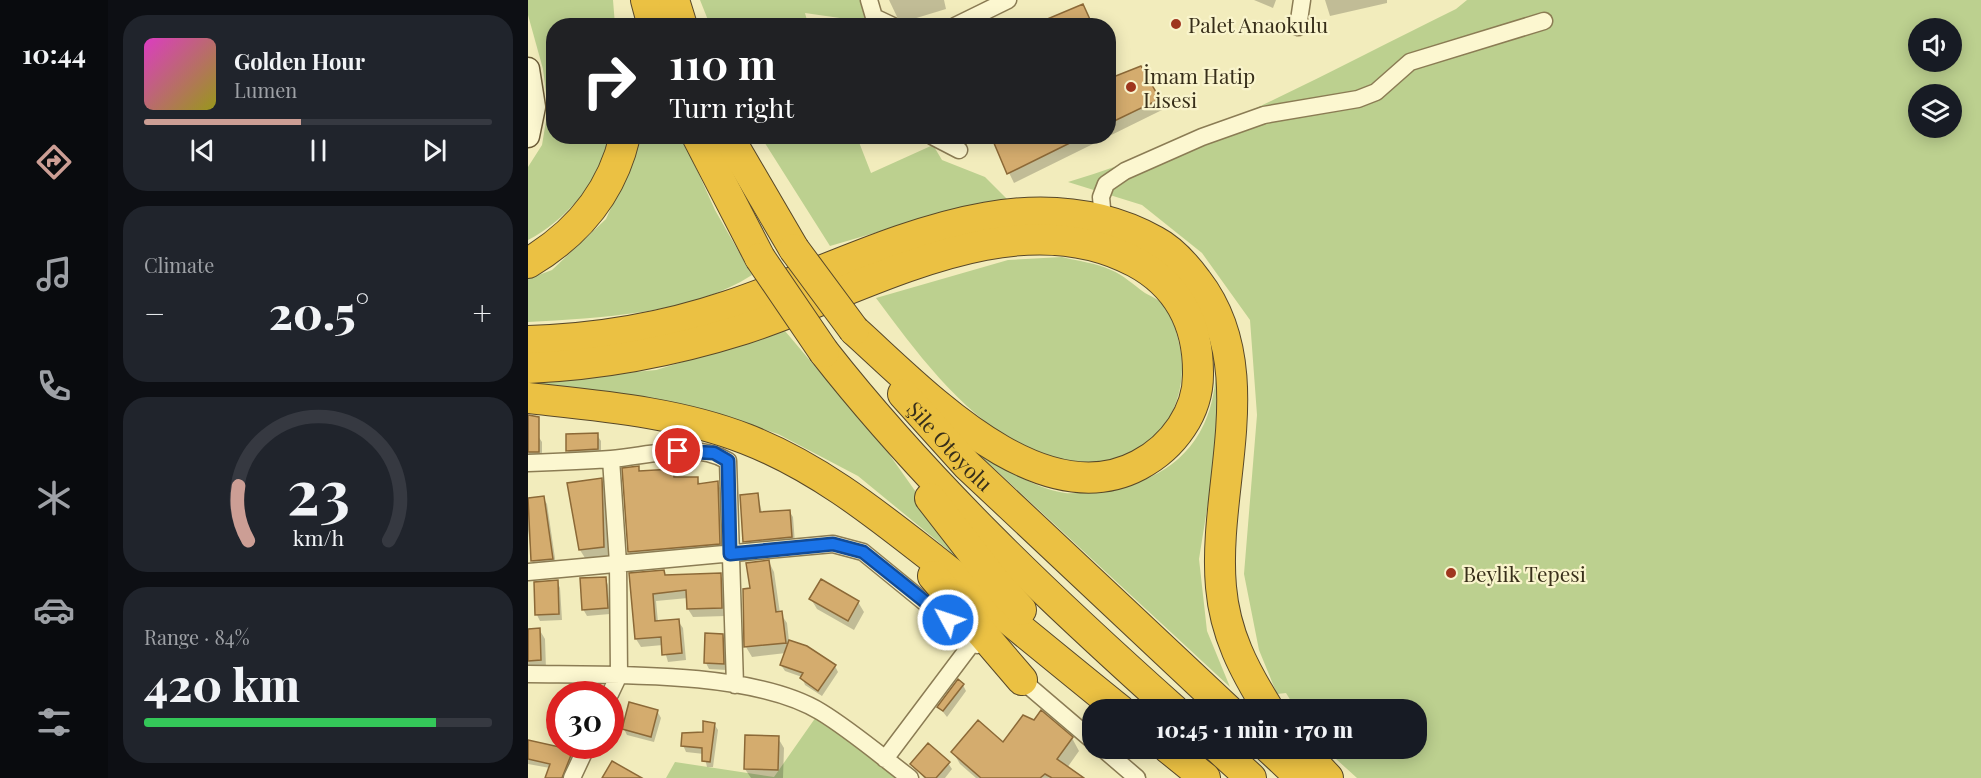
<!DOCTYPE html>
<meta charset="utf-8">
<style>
:root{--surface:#171b24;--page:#20242c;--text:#f1f3f6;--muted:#9ea1a6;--line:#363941;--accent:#cc9e95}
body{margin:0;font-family:"Playfair Display",serif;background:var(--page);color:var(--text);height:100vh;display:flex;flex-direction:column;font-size:22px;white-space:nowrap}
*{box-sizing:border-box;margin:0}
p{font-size:20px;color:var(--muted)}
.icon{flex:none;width:33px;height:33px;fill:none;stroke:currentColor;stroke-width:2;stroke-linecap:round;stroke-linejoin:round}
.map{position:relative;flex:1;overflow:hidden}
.side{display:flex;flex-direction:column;gap:15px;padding:15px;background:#0d0f14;width:420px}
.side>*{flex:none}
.banner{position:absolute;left:18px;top:18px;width:570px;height:126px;border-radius:24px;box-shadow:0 3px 15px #0003;background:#202124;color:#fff;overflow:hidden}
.tools{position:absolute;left:1380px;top:18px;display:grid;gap:12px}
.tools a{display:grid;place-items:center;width:54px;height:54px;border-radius:50%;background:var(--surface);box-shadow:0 3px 15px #0003;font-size:30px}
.speed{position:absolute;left:18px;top:681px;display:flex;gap:12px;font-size:30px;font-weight:700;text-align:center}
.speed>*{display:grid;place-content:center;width:78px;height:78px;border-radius:50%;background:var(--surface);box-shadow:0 3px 15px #0003;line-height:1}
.speed .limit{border:9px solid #d22;background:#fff;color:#111}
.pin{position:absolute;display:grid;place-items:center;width:51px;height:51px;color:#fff;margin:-26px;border:3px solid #fff;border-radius:50%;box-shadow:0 2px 6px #0007}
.me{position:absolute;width:66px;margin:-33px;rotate:310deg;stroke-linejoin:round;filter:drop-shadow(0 0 4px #0008)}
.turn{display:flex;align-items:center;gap:21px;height:126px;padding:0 24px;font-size:27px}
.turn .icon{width:78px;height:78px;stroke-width:2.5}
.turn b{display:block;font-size:42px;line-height:51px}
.big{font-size:45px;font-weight:800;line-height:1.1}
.side .widget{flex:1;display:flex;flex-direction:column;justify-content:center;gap:9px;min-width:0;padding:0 21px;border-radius:24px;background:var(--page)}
.side .dial{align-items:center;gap:0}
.dial svg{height:156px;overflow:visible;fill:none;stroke:var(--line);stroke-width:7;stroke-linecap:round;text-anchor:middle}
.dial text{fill:var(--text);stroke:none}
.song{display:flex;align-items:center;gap:18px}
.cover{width:72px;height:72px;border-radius:9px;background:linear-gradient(135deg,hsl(310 70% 55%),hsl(60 70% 35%))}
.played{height:6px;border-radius:3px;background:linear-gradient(90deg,var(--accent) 45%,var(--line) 45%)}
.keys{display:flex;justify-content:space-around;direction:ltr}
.heat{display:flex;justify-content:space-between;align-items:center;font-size:33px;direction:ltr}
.charge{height:9px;border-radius:4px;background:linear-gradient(90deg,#34c759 84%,var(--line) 0)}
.trip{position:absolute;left:554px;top:699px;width:345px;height:60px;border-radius:24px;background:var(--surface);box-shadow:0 3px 15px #0003;font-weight:800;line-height:60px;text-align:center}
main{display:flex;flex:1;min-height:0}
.tabs{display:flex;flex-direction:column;width:108px;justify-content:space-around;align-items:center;background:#090b0e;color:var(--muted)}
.tabs .icon{width:42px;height:42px}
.tabs .current{color:var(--accent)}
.tabs b{font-size:27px;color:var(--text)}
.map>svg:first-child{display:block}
.green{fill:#bcd08f;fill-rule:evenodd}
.shadow{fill:#0003}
.building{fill:#d4ac6e;stroke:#8c6937;stroke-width:1.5}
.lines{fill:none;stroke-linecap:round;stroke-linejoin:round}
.street-casing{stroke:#8b7c54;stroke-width:19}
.secondary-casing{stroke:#6c5c37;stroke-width:25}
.highway-casing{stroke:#584829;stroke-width:32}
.street{stroke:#fcf7d0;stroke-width:16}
.secondary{stroke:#fcf7d0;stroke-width:22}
.highway{stroke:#ebc143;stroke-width:30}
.highway-bridge-casing{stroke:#584829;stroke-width:32;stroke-linecap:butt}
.highway-bridge{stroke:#ebc143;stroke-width:30}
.route-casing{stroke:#114b97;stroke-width:15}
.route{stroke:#1a73e8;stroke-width:10}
.poi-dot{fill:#9f361e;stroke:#f9f4cc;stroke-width:2}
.labels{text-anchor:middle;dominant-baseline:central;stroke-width:4.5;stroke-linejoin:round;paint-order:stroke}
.poi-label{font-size:21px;fill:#382f1a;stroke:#f9f4cc;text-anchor:start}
.street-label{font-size:21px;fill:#382f1a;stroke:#f9f4cc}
</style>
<main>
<nav class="tabs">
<b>10:44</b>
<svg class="icon current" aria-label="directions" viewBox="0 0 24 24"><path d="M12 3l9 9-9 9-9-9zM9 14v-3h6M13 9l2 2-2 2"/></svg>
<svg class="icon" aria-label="music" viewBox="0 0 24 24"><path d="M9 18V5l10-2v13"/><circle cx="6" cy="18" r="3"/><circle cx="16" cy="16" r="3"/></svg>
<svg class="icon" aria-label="phone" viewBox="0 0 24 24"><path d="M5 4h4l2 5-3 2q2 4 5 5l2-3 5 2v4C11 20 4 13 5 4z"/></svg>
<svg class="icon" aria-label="climate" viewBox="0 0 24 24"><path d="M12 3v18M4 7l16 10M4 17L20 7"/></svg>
<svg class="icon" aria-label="car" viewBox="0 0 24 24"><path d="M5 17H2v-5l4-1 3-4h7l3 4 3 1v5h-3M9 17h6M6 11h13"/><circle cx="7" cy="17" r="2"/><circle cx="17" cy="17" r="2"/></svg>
<svg class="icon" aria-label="filters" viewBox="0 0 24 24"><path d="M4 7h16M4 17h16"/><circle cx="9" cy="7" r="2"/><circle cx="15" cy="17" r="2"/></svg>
</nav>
<section class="side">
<div class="widget">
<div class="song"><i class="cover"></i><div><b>Golden Hour</b><p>Lumen</p></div></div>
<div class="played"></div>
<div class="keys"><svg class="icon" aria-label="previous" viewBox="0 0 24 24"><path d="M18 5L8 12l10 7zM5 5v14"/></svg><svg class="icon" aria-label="pause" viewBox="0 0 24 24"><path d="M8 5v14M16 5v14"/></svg><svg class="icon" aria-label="next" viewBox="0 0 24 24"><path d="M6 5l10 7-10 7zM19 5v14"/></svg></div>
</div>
<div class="widget"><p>Climate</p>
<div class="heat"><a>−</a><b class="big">20.5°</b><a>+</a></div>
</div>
<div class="widget dial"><svg viewBox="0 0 100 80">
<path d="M14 69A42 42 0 1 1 86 69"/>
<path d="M14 69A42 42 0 0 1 9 41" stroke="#cc9e95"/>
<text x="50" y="56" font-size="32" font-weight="700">23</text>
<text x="50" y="72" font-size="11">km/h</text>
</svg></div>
<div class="widget"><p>Range · 84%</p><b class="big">420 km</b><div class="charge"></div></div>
</section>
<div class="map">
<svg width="1453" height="778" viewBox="0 0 1453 778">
<rect width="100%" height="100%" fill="#f2ecbc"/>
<!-- green -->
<path class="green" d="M0,0H85L87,25L26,26V136L82,137C77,176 35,223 0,240V167L14,145L20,109L15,69L0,15Z
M172,0H341L346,17L326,20L277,13L280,24L283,19L285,25H182Z
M939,0H1453V778H829L797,749L888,748V710L768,709L758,693L749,694L731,650L716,574L729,415L722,320L674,253L614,205L540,182C672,143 804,70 928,9ZM1390,28H1424V62H1390ZM1390,94H1424V128H1390Z
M109,137H154L187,210L224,275C164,314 70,318 0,322V279L24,270L78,219L104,161Z
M233,137H329L343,173L405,145L414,160L457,177L481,201L384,222L302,246Z
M534,257C550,261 568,263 583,270C595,275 606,285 617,293C623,296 631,300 636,305C645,316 649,334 652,348C665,414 612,478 542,463C456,445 397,364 348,298L480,260Z
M257,331L361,454L441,567L330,476L250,434L172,409L0,387V382L128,370Z
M689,366L694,416L671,559L679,631L702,687L429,434C461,456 496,487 537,493C545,494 556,492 564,491C611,488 655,469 676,424C685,405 687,386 689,366Z
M288,717L370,778H138L147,762L246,777Z"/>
<!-- shadow -->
<path class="shadow" d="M361,0H416L418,9L372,23Z
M726,0H748L745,8Z
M797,0H859V3L802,16Z
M580,60L588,77L612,68L636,109L486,183L463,136H580Z
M69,435L73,441V455L43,457L40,451Z
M0,436H10L14,442V458H0Z
M110,468L113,472L144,470L149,479H169L173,485L189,483L194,491L196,552L106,560L101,552Z
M73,479L78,488L80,556L57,558L52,550Z
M230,495L234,513L261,511L265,517L267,543L220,548L217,541Z
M15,498L19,504L28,565L8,567L4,561L0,530V499Z
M241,562L246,572L252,613L259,623L261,641L307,666L310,672L294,696L277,685L274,677L257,671L253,665L258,653L224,657L218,647L216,590L223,589Z
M135,572L138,577L192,575L197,582L198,616L165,617L160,609V598L128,601L130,622L150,621L155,628L158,660L140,662L135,645L113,647L108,639L102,575Z
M77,578L80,585L82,614L59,616L55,609Z
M29,581L32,588L34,620L12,621L9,615Z
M283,599L330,602L336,612L326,630L289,609Z
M11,629L17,639L18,669L0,671V630Z
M194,635L198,642L199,670L181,669L178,663Z
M435,685L438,691L419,717L411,707Z
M129,711L133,718L126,742L99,735L96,729Z
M186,724L190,730L185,767H179L176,754L158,752L155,745L176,734Z
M250,738L256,748L255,778H223L217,769Z
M544,738L551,751L539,768L550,778H448L432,764L425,752Z
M0,741L44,751L47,756L38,778H19L22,768L0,764Z
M420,763L424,769L417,778H396L384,764Z"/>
<!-- building -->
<path class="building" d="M555,4L565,26H505V25Z
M613,66L632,99L580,124V79Z
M463,136H556L479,174Z
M0,415L11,417V452H0Z
M70,433V449L38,451V434Z
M111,466V471L145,469L146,477H170V484L190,481L192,544L100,552L94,468Z
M74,478L76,547L51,550L39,483Z
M230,493L232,512L262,510L264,537L215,542L212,495Z
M16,496L25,559L3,561L0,498Z
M241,560L248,612L254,611L258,643L216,647L215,589L222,588L218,563Z
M136,570L137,575L193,573L194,608L159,609L158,590L125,594L127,621L151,619L154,653L134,655L133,637L107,639L101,573Z
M78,577L80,608L54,610L52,578Z
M293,579L331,601L320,621L281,599Z
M30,580L31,614L7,615L6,582Z
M12,628L13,660L0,661V629Z
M177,633L195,634L196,664L176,663Z
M261,640L279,646L308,665L290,691L272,678L275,673L252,665Z
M430,679L436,684L415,711L409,707Z
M101,702L130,710L123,737L94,729Z
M513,710L545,737L529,759L556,778H524L517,774L512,778H453L423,752L450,720L475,742L495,715L506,720Z
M175,721L187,723L182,762L174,761V748L153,746L154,733L175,732Z
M217,735L251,736L250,770L216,769Z
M0,740L45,750L34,778H17L22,764L0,759Z
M400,743L422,762L408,778H398L382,764Z
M84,761L114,778H74Z"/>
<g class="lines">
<defs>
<path id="street" d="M341,0L346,17
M346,17L365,26
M427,26L480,0
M770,27L774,0
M404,136L431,150
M575,219L573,197L578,184L597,171L674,137L736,115L830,99L848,92L882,62L1016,21
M0,463C28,462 55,461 83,459C120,456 166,441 200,461L207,685
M0,572L305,544L335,552L449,645
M0,674C81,675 225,670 293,712C324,731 353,756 382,778
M489,676L564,740
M82,694L91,675L90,563L83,459
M574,748L609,778
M357,759L445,642
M44,778L59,746"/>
<path id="secondary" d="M0,69L6,107L0,136"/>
<g id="highway">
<path d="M118,0L125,26"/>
<path d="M146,0L154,26"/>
<path d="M169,136L232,258"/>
<path d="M200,136L266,249"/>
<path d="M0,263C49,234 84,192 97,136"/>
<path d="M0,341C68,339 135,328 200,306C334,262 488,164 627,241C644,250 658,266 669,281C737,369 684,487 693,587C697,634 716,670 741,710"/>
<path d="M296,352C398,482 522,599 646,710"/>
<path d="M0,368C74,365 146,351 216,329C335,291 484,196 607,262C650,285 670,324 670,372C671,412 645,447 611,465C512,518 394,391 326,330"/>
<path id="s1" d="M375,394L439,465L700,710"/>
<path d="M0,398C73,406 149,412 218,439C290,467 348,514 408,561C470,610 530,660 592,710"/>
<path d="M402,498L468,583L493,610"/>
<path d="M405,576L494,680"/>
<path d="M640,748L677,778"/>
<path d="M690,748L723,778"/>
<path d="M741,748L773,778"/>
<path d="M772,748L800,778"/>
</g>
</defs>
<!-- street casing -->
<use href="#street" class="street-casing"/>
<!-- secondary casing -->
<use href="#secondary" class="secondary-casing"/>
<!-- highway casing -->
<use href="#highway" class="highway-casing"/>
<!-- street -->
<use href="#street" class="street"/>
<!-- secondary -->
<use href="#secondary" class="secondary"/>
<!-- highway -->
<use href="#highway" class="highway"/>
<defs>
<path id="highway-bridge" d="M266,249L326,330
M232,258L296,352"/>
</defs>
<!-- highway-bridge casing -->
<use href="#highway-bridge" class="highway-bridge-casing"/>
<!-- highway-bridge -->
<use href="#highway-bridge" class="highway-bridge"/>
</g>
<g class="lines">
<defs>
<path id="route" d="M150,451L186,453L200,461L202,554L305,544L335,552L420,620"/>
</defs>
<!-- route casing -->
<use href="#route" class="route-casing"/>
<!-- route -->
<use href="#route" class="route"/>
</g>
<!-- markers -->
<g class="poi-dot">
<circle cx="648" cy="24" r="6"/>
<circle cx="603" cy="87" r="6"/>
<circle cx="923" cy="573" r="6"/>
</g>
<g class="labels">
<!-- poi labels -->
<g class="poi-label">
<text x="660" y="24">Palet Anaokulu</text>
<text x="615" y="75">İmam Hatip<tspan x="615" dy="24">Lisesi</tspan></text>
<text x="935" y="573">Beylik Tepesi</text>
</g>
<!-- street labels -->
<g class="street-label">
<text stroke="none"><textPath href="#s1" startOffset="70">Şile Otoyolu</textPath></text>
</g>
</g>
</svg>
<div class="tools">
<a><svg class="icon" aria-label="sound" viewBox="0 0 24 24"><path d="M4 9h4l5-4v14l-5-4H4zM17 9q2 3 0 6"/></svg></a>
<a><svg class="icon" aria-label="layers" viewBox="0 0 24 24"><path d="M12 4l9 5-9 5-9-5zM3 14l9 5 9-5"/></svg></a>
</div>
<div class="speed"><div class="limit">30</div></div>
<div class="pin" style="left:150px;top:451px;background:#d93025"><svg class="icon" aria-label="arrive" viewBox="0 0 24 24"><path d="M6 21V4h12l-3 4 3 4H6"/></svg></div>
<svg class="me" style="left:420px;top:620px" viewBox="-20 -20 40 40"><circle r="17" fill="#1a73e8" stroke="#fff" stroke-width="3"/><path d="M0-11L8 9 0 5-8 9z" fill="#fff"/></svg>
<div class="trip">10:45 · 1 min · 170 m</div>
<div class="banner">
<div class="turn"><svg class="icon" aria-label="right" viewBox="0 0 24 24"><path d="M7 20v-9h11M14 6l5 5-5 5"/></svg><div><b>110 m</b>Turn right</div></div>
</div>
</div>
</main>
